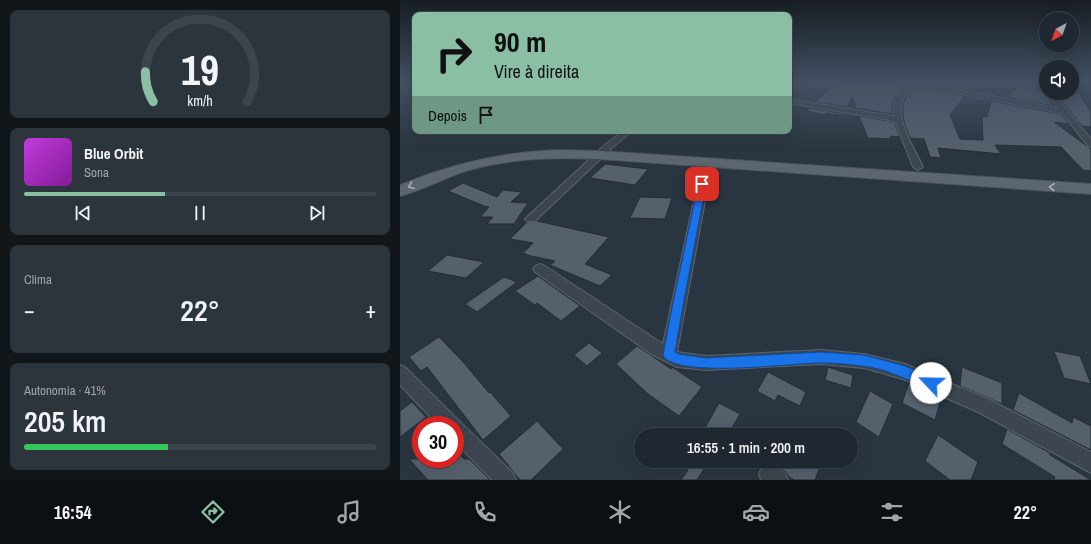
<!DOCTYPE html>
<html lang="pt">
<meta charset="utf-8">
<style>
:root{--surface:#1f2830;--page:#2c343c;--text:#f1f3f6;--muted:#a1a6ab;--line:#3c444c;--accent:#8abfa5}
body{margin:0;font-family:"Archivo Narrow",sans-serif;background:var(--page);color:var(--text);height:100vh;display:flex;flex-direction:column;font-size:15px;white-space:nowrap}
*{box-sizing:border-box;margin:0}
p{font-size:13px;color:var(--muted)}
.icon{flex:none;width:22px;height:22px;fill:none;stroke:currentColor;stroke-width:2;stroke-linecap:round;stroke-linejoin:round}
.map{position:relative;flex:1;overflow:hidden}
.sheet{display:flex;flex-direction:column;gap:10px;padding:10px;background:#11161a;width:400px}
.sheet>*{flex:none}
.top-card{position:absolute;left:12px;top:12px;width:380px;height:122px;border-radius:8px;box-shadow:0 4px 16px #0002,0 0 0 1px var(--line);background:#8abfa5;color:#111;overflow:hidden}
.needle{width:26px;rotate:220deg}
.tools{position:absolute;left:639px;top:12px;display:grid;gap:8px}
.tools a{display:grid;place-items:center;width:40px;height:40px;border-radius:50%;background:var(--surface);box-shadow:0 4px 16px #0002,0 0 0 1px var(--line);font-size:20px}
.speed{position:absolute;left:12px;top:416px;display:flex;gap:8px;font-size:20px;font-weight:700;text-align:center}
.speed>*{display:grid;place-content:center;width:52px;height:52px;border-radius:50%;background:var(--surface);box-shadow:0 4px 16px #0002,0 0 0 1px var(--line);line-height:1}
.speed .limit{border:6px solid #d22;background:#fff;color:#111}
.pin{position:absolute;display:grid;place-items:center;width:34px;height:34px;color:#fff;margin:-17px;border-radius:8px;box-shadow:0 2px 6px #0006}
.me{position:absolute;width:44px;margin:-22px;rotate:294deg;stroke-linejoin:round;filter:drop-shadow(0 0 3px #0008)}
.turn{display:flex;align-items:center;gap:14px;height:84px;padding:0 16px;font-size:18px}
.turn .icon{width:52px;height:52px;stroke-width:2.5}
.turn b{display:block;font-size:28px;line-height:34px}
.then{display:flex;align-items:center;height:38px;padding:0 16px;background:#0003;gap:8px;font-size:15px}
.big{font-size:30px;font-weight:600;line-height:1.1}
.sheet .widget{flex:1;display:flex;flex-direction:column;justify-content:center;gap:6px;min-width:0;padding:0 14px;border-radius:8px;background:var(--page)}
.sheet .dial{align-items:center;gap:0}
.dial svg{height:104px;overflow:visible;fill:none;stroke:var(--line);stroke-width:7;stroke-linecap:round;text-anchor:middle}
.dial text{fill:var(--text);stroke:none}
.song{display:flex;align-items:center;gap:12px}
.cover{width:48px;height:48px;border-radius:6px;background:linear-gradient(135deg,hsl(290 70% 55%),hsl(290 70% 35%))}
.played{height:4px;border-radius:2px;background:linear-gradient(90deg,var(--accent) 40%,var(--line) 40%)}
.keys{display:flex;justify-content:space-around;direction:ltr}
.heat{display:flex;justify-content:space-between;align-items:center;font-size:22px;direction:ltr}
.charge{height:6px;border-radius:3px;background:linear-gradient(90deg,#34c759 41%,var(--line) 0)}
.trip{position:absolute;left:234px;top:428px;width:224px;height:40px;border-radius:20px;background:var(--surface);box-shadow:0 4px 16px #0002,0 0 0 1px var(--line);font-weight:600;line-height:40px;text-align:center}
.dock{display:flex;height:64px;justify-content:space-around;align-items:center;background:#0c1013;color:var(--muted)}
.dock .icon{width:28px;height:28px}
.dock .current{color:var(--accent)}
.dock b{font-size:18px;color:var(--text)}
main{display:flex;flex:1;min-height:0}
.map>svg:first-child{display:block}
.building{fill:#55606d;stroke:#242d37}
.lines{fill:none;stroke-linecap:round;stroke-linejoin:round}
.minor-casing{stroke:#5b646d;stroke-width:2}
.primary-casing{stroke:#4a525c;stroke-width:2}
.minor{fill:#3d4650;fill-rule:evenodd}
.primary{fill:#5c6670;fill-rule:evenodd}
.oneway{stroke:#a7afb8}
.route{fill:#1a73e8;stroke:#114b97}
</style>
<main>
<section class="sheet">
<div class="widget dial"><svg viewBox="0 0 100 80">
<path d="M14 69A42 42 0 1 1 86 69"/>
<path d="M14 69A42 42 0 0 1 8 46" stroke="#8abfa5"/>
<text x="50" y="56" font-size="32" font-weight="700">19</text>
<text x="50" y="72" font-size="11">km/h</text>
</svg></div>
<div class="widget">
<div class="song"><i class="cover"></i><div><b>Blue Orbit</b><p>Sona</p></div></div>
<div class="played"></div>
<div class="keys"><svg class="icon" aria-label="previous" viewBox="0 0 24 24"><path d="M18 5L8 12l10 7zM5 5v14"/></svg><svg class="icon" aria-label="pause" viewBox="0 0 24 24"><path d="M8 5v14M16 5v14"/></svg><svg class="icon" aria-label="next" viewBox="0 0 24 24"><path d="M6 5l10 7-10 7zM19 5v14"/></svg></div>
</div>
<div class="widget"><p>Clima</p>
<div class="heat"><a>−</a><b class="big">22°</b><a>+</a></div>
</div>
<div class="widget"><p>Autonomia · 41%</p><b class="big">205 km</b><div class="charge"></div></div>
</section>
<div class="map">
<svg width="691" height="480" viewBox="0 0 691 480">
<rect width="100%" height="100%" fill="#293540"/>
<!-- building -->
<path class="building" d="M439,82H506L495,97L492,105V114L456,108L452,97L448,107L416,102L430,88Z
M558,82L573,86L570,90L552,87Z
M619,84L635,85L638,90L645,94L654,106L592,94L610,95Z
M514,87L565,96L550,115L560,139L583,140L582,116L587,117L591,101L661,114L669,124L654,122L691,149V171L683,170L661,147L595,145L601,154L538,148L541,158L530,157L524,139L510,138L505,125L503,115V105L507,95Z
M655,93H679L691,112V127L682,126Z
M410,108L445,114L444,116L426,113L425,115L407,111Z
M459,116L494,122L500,137L490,136L492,139L468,138Z
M205,164L248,169L235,185L190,178Z
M63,183L97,197L103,190L122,192L111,202L128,203L114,224H87L93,217H80L89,207L84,206L48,191Z
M240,197L272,198L265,219L230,218Z
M137,221L209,237L185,264L212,275L200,286L150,265L155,261L131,256L123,253L133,243L110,239L127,222Z
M47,255L84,262L66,278L28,271Z
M138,276L180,306L161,321L137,303L135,305L115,291Z
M104,277L117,282L77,312L65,304Z
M39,337L64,363L89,393L90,392L111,416L83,440L27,367L21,371L9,357Z
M189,343L202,353L187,366L174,355Z
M237,346L271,369L272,367L302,387L279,416L248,394L216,364Z
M654,351L680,356L691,384L664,378Z
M428,367L453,375L451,388L425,380Z
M562,367L602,383V404L560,386Z
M368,372L406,392L400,406L378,395L375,401L357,391Z
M509,383L541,398L535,420L502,403Z
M470,391L493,404L479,437L456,422Z
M619,393L672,423L673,417L691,426V450L613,410Z
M12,402L26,417L0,437V411Z
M319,403L340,414L328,435H301Z
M137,421L163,449L131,480H120L99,454Z
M607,429L650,453V455L691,480H654L655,477L602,444Z
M538,435L578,462L571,480H550L525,461Z
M55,450L64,459H69L90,480H28L9,459H55Z
M275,461H309L297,480H281L288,470Z
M379,461H422L415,480H394L388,476L386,472L377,467Z"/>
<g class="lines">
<defs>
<path id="minor" d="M508,82H516L658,108L646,93L633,82H640L646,88V93H653L691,139V147L688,146L662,113L513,85C486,109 511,141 523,167L518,170L513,167L495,121L389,103V99L494,116C491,101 499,92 508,82Z
M223,131H232L212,148L135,221H127L125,219L127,217L206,144Z
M307,160L312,163L277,352L306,356L421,350L464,354L505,364L590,400L691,452V473L578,412L503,379L464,368L421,364L306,370L277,367L251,354L135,272L133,269L135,266L140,264L145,266L263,344L300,173L302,163Z
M0,365L6,368L59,421L113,473L116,480H92L55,442V425H38L0,385Z
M369,464L385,473L388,480H361L359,474L362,467Z"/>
<path id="primary" d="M162,150L200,151L691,184V194L200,159C155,157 110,158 66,171C44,178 23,190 0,196V185C52,164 105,151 162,150Z"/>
</defs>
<!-- minor casing -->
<use href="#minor" class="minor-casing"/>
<!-- primary casing -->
<use href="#primary" class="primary-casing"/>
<!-- minor -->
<use href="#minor" class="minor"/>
<!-- primary -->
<use href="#primary" class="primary"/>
</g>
<!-- one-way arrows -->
<defs><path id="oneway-chevron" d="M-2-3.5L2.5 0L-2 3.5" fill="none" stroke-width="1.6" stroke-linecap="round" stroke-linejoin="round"/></defs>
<g class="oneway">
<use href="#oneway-chevron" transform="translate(11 186) rotate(158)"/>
<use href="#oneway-chevron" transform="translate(652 187) rotate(-176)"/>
</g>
<!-- sky -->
<linearGradient id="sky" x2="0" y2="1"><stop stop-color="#171d23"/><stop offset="0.55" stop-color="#435164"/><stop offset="1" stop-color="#435164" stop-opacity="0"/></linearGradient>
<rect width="691" height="149" fill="url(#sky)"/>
<!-- route -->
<path class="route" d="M302,181L306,184C296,240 284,296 275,352L279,354L306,358L421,352L464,355L505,366L536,379L538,383L536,388L531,389C509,381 486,368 462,366C449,364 434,363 420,363C393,363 274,379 263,355C273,298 287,241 298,184Z"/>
</svg>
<div class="tools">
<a><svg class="needle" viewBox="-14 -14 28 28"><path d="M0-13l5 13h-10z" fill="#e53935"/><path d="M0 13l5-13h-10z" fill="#a1a6ab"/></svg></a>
<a><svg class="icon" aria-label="sound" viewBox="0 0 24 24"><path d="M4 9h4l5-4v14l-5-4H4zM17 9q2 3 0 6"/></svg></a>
</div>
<div class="speed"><div class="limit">30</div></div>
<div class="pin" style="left:302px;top:184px;background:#d93025"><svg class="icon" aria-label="arrive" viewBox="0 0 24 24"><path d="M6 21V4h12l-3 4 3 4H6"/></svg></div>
<svg class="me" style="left:531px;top:383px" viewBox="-20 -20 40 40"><circle r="19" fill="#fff"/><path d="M0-13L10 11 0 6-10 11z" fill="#1a73e8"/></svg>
<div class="trip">16:55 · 1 min · 200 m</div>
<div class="top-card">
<div class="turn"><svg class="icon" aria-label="right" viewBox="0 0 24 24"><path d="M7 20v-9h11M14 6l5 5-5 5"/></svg><div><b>90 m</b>Vire à direita</div></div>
<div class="then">Depois<svg class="icon" aria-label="arrive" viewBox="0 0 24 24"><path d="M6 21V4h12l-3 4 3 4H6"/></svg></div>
</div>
</div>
</main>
<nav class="dock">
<b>16:54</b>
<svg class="icon current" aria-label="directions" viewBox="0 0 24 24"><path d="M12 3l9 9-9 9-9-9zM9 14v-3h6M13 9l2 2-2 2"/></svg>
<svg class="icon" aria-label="music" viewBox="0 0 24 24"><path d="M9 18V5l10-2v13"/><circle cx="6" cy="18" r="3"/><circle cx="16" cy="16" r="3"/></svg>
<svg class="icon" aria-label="phone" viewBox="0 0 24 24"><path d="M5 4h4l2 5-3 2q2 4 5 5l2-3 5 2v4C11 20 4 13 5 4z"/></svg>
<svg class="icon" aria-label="climate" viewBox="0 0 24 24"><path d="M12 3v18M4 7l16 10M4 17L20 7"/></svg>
<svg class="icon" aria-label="car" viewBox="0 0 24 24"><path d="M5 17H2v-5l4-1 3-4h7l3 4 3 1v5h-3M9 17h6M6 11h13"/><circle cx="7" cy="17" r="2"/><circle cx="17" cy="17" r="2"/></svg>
<svg class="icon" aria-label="filters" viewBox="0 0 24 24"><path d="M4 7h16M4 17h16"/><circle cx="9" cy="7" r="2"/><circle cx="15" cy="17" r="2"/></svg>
<b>22°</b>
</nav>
